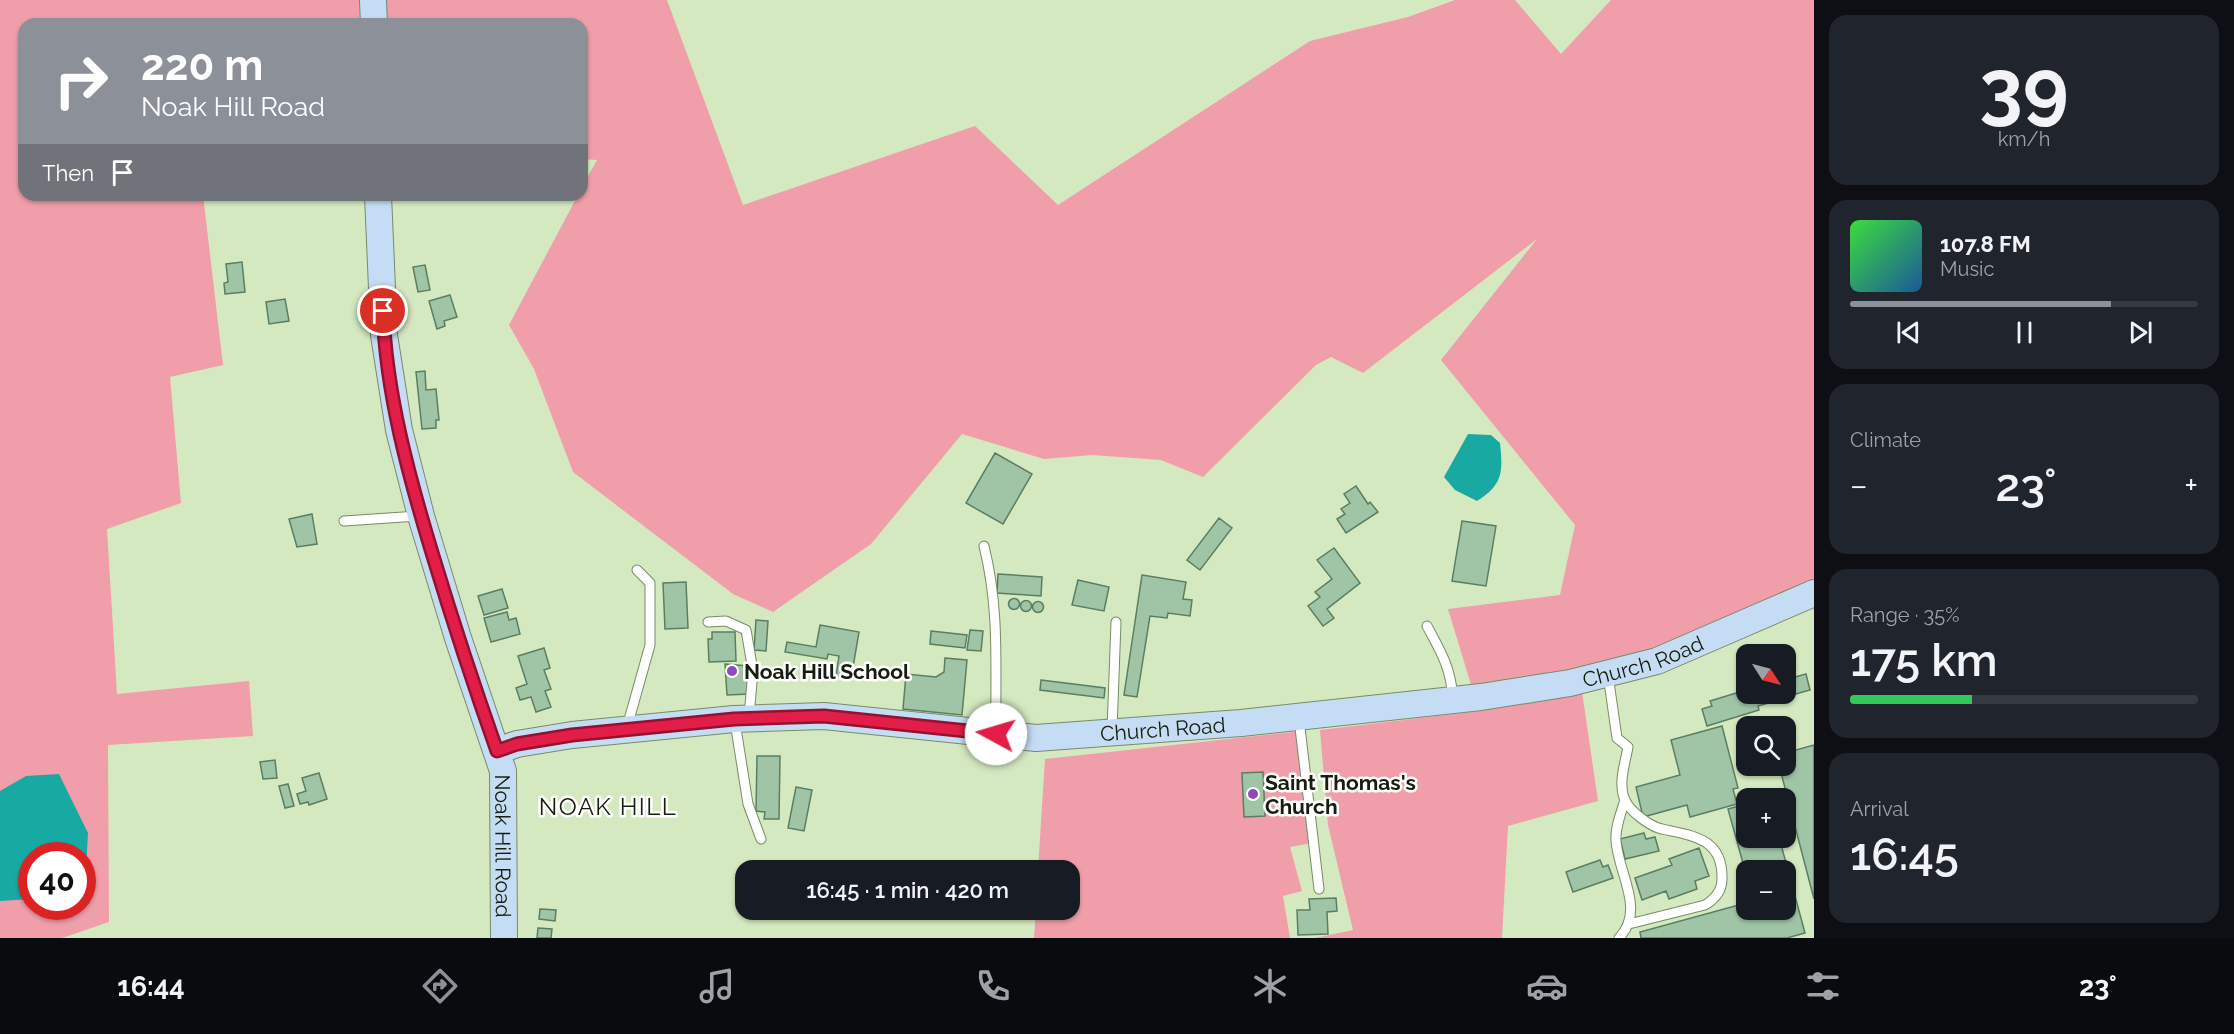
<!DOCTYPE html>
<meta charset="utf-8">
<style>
:root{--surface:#171b24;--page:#20242c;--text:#f1f3f6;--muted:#9ea1a6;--line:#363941;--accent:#8c9099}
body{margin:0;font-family:Raleway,sans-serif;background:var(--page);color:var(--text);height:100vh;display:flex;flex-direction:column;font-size:22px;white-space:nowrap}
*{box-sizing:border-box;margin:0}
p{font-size:20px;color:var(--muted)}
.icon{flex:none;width:33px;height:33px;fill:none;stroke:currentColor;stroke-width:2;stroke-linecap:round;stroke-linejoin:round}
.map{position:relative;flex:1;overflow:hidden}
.side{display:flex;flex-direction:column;gap:15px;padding:15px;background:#0d0f14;width:420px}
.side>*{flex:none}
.top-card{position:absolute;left:18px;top:18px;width:570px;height:183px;border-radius:18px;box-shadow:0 2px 4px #0004;background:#8c9099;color:#fff;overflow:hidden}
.needle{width:39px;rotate:126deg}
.controls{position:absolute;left:1736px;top:644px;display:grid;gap:12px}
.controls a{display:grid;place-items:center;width:60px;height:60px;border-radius:12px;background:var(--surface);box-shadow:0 2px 4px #0004;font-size:30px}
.speed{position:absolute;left:18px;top:842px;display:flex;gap:12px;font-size:30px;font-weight:700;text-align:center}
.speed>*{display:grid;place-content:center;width:78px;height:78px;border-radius:50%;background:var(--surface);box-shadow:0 2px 4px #0004;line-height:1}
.speed .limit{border:9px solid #d22;background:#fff;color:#111}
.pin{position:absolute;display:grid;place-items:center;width:51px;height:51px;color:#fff;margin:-26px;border:3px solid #fff;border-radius:50%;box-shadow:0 2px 6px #0007}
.me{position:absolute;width:66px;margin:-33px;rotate:276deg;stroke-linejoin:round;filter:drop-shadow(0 0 4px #0008)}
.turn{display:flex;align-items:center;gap:21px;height:126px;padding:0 24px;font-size:27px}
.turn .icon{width:78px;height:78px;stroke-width:2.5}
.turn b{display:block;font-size:42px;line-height:51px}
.then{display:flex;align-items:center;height:57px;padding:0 24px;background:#0003;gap:12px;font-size:22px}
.big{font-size:45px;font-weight:600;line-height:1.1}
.side .widget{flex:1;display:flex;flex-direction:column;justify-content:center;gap:9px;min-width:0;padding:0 21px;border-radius:18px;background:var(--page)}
.side .dial{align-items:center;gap:0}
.dial b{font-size:78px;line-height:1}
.song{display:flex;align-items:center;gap:18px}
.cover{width:72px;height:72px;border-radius:9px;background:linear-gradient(135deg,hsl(120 70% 55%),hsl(210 70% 35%))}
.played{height:6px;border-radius:3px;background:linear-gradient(90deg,var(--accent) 75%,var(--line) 75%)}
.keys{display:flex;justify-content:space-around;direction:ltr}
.heat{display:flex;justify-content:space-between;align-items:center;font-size:33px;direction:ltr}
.charge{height:9px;border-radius:4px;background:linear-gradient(90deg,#34c759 35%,var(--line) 0)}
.trip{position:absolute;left:735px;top:860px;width:345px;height:60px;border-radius:18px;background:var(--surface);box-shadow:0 2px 4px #0004;font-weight:600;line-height:60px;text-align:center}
.tabs{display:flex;height:96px;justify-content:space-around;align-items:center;background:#090b0e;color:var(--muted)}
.tabs .icon{width:42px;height:42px}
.tabs .selected{color:var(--accent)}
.tabs b{font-size:27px;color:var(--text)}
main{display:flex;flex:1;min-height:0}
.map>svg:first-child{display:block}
.green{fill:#f09ea9;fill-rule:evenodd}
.water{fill:#19a9a3}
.building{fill:#9fc5a6;stroke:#5b7e62;stroke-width:1.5}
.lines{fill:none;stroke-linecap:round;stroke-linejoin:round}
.lane-casing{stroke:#788b66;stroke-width:11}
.secondary-casing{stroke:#788b66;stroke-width:28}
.lane{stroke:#fff;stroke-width:9}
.secondary{stroke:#c5ddf4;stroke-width:26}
.route-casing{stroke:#92132f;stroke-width:15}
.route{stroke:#e11d48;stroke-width:10}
.poi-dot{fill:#9049bc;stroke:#fff;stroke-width:2}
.labels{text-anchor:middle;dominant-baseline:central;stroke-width:5;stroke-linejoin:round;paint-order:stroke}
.street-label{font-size:21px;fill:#161d0e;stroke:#fff}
.poi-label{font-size:21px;font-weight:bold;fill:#161d0e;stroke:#fff;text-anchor:start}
.quarter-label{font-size:24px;letter-spacing:1.5px;fill:#161d0e;stroke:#fff}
</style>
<main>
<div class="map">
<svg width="1814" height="938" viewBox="0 0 1814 938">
<rect width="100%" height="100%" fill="#d4e9c0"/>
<!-- green -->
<path class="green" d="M0,0H667L743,205L975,126L1058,205L1310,41L1408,17L1455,0H1515L1561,54L1611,0H1814V585L1657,651L1579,671L1598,801L1508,826L1502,938H1315L1353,930L1328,825L1320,730L1479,711L1448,609L1560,595L1575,525L1441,360L1537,239L1363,373L1331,357L1316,365L1203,477L1161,460L1092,455L1044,459L962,434L871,544L773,612L733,594L573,472L534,369L509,325L578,195H582V187L597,160L582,159V24H24V195H203L223,365L170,377L181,503L107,529L117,694L249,681L253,736L108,745L109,922L62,938H0ZM32,855H82V906H32Z
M1302,731L1312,843L1290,847L1302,891L1283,896L1290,938H1034L1036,909H1070V870H1038L1045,759Z"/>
<!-- water -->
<path class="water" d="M1468,434L1491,435L1500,443C1503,472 1503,485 1477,501L1455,490L1444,477Z
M59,774L88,833L85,888H83L82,855H32L31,899L0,901V791L26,776Z"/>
<!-- building -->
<path class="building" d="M242,262L245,292L225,294L224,283L228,282L226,264Z
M425,265L430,290L418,292L413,267Z
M450,295L457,317L444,321L445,326L437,329L429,301Z
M285,299L289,321L269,324L266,302Z
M425,371L426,390L436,389L439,420H436V428L422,429L416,372Z
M995,453L1032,474L1003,524L966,503Z
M1356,486L1368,504L1370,502L1378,512L1346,533L1337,519L1345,514L1341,509L1350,503L1344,494Z
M312,514L317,544L297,547L289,519Z
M1219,518L1232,528L1200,570L1187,560Z
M1462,521L1496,526L1486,586L1452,581Z
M1334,548L1360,583L1327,609L1334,618L1323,626L1308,606L1320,597L1315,592L1332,579L1317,560Z
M998,574L1042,577L1041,596L997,593Z
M1142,575L1186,582L1183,599L1192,600L1190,616L1168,613L1167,618L1150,616L1137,697L1124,695Z
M1078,580L1109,587L1104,611L1072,605Z
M686,582L688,628L665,629L663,583Z
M502,589L508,608L484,615L478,596Z
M1008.5 604a5.5 5.5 0 1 1 11 0a5.5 5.5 0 1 1-11 0Z
M1020.5 606a5.5 5.5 0 1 1 11 0a5.5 5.5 0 1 1-11 0Z
M1032.5 607a5.5 5.5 0 1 1 11 0a5.5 5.5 0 1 1-11 0Z
M507,612L509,620L516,618L520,634L491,642L484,618Z
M756,620L768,621L766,651L754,650Z
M820,625L859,632L851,679L836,676L839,656L828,654L827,659L785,652L787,642L816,647Z
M970,630L983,631L981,651L967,650Z
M931,631L967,635L965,648L930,644Z
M712,632H735L736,661L709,662L708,639H712Z
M544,648L550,668L544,670L551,689L545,691L551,707L536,712L531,697L520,700L516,688L527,684L518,656Z
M945,658L967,660L962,715L903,709L906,674L936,677L944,672Z
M725,664L748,666L749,694L727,695Z
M1806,674L1810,690L1792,695L1788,679Z
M1041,680L1105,688L1104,698L1040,690Z
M1746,690V693H1770L1772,702L1758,706L1759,710L1707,726L1702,709L1712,706L1710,701Z
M1722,726L1738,788L1733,789L1737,804L1690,817L1687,805L1643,817L1636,787L1680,775L1671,740Z
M1814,745V899L1779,765H1785V753Z
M757,756H780L779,819H764L765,812L756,811Z
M275,760L277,778L263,779L260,762Z
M1263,772L1265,816L1244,817L1242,773Z
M319,773L327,799L309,805L308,802L300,804L297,794L306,791L302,778Z
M288,784L294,806L285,808L279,786Z
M796,787L812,790L804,831L788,828Z
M1746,804V837H1779L1805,933L1787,938H1641L1640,932L1746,903V909H1785V870H1746V874L1728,809Z
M1644,833L1646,839L1655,837L1659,851L1625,859L1620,839Z
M1699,848L1709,876L1695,881L1697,889L1669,899L1666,891L1642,900L1635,878L1672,865L1669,859Z
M1600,860L1603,867L1608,865L1613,878L1573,892L1566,872Z
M1336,898L1337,911L1327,912L1328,934L1298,935L1297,910H1310L1309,899Z
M540,909L556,910L555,921L539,919Z
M538,928L552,929L551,938H537Z"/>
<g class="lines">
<defs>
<path id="lane" d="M344,521L418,516
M984,546C1000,611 995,666 996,732
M708,622L726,621L746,630L753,671L749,716
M1427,626C1441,652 1451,668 1453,699
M1608,675L1617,738L1628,747C1625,764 1617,786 1626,802C1631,812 1651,827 1662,829C1693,836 1723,838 1722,879C1722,891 1715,899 1705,905L1629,924
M1299,719L1319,889
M735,722L748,804L761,839
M627,727L650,645V583L637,570
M1112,730L1116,622
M1619,938C1646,910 1618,873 1616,841C1615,827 1621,813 1625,800"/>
<g id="secondary">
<path d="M373,0L374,24"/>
<path id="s1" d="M378,195L384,335L399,430L421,516L458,638L503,771L504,938"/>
<path id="s2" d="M497,751L517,744L572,735L734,719L824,716L1036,738L1241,723L1481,697L1570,683L1657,661L1814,593"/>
</g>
</defs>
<!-- lane casing -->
<use href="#lane" class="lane-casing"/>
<!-- secondary casing -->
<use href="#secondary" class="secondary-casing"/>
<!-- lane -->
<use href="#lane" class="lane"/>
<!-- secondary -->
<use href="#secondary" class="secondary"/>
</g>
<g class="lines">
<defs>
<path id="route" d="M383,311C386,394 409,477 433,556C453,622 474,686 497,751L517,744L572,735L734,719L824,716L996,734"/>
</defs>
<!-- route casing -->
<use href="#route" class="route-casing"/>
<!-- route -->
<use href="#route" class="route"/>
</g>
<!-- markers -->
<g class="poi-dot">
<circle cx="732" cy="671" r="6"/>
<circle cx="1253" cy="794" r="6"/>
</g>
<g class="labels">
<!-- street labels -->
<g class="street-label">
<text stroke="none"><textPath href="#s2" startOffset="1156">Church Road</textPath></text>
<text stroke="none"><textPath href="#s2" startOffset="670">Church Road</textPath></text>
<text stroke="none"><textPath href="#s1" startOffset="668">Noak Hill Road</textPath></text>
</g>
<!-- poi labels -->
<g class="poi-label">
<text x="744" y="671">Noak Hill School</text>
<text x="1265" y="782">Saint Thomas's<tspan x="1265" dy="24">Church</tspan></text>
</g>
<!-- quarter labels -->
<g class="quarter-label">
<text x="608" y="806">NOAK HILL</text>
</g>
</g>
</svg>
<div class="controls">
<a><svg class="needle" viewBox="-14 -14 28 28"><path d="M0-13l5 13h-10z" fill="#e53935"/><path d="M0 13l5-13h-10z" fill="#9ea1a6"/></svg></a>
<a><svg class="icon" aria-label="search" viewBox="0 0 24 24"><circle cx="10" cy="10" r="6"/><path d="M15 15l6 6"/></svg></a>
<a>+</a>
<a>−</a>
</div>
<div class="speed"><div class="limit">40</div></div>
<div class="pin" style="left:383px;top:311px;background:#d93025"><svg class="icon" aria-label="arrive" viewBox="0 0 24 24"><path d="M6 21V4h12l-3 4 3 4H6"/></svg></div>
<svg class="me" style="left:996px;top:734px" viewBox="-20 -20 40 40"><circle r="19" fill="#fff"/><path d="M0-13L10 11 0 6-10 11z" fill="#e11d48"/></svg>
<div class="trip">16:45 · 1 min · 420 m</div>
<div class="top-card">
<div class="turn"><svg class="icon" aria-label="right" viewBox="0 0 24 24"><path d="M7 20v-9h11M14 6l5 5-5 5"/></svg><div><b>220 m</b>Noak Hill Road</div></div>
<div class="then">Then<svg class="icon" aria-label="arrive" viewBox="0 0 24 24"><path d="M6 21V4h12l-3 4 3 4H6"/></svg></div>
</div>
</div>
<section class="side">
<div class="widget dial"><b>39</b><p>km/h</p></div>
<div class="widget">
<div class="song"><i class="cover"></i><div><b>107.8 FM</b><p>Music</p></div></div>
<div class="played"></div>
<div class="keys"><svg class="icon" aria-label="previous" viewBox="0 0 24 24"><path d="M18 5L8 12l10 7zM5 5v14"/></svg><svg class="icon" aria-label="pause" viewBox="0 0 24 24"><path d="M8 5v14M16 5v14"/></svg><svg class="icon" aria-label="next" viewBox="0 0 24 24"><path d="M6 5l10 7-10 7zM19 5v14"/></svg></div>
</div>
<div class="widget"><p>Climate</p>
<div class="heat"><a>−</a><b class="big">23°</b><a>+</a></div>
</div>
<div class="widget"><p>Range · 35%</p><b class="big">175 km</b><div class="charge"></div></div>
<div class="widget"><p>Arrival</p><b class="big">16:45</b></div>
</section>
</main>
<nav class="tabs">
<b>16:44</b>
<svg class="icon selected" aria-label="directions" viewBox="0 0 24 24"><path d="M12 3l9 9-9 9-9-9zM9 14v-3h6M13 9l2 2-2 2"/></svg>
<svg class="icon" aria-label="music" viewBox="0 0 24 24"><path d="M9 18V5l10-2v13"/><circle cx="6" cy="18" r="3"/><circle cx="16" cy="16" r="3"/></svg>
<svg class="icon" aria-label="phone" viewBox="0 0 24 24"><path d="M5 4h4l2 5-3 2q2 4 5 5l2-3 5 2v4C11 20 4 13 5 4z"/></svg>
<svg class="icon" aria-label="climate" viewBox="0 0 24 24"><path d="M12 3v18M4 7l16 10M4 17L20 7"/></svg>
<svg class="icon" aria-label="car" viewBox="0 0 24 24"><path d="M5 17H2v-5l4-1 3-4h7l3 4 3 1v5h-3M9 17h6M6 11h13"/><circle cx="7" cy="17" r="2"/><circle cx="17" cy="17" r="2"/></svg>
<svg class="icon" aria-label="filters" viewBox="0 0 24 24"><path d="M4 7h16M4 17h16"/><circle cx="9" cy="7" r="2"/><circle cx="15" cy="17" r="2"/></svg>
<b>23°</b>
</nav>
